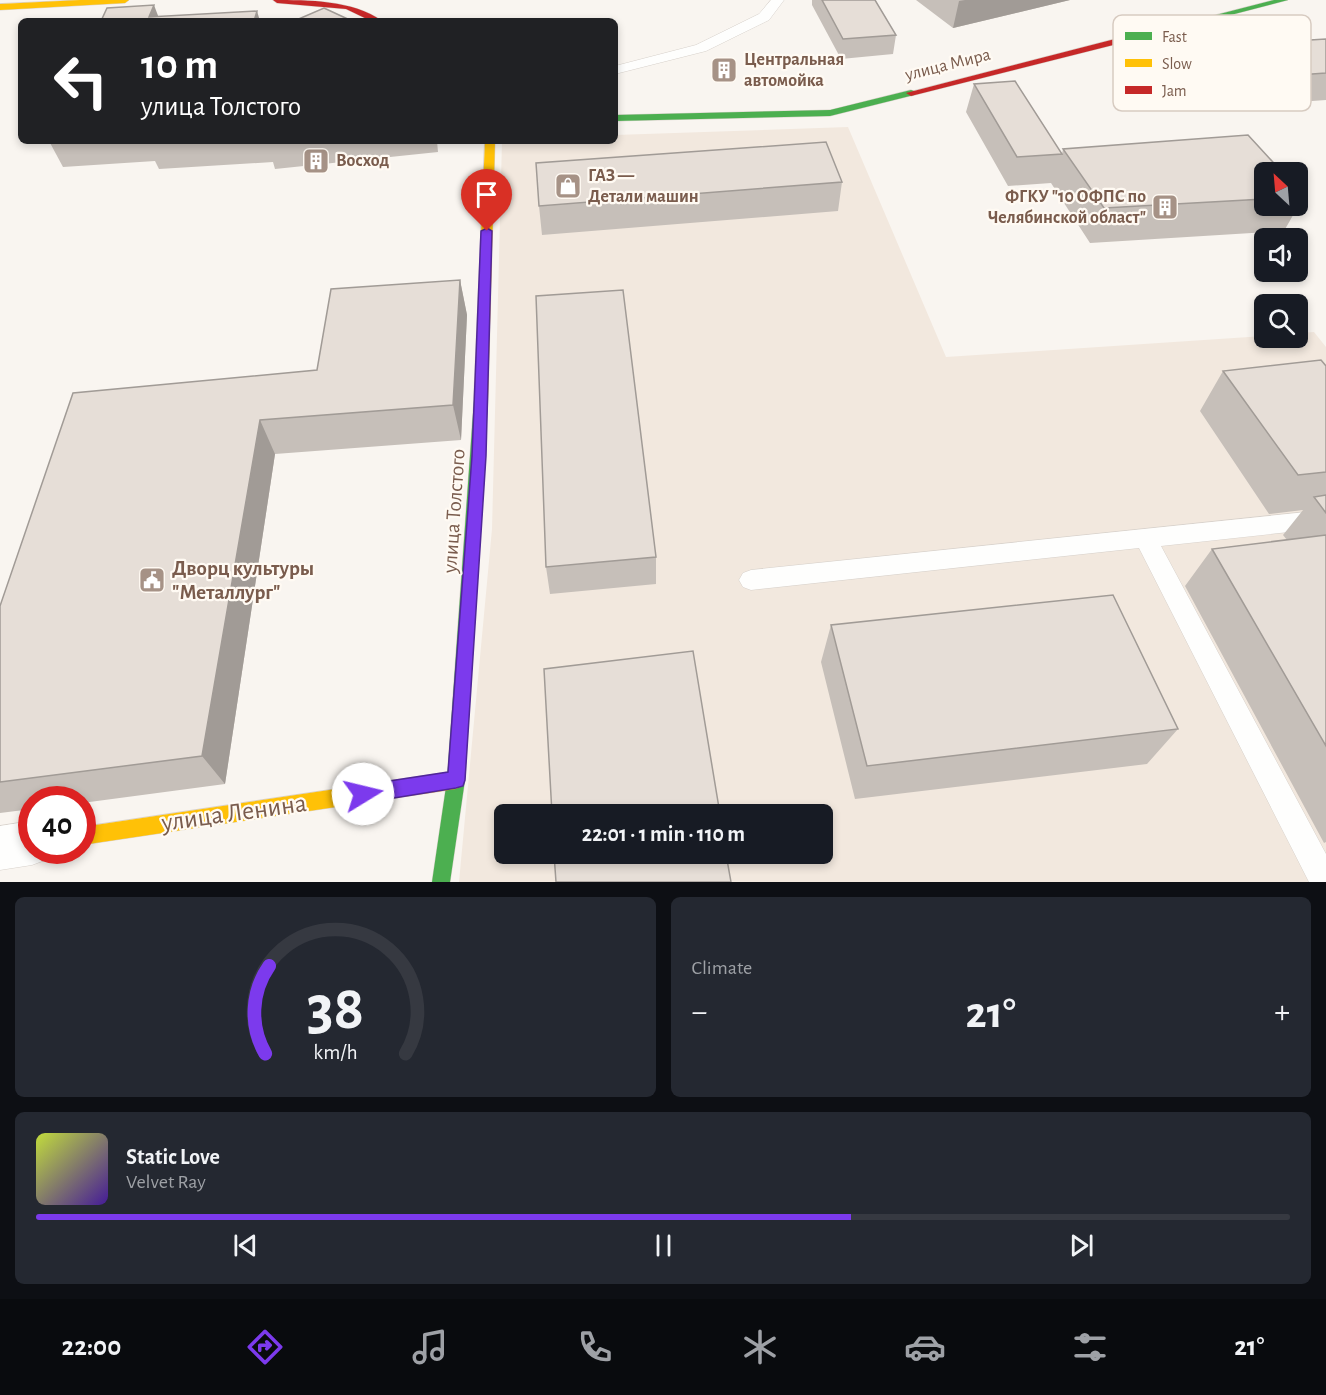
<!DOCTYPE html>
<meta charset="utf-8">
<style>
:root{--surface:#171b24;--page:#242831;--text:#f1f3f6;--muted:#9ea1a6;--line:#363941;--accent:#7c3aed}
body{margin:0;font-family:"Alegreya Sans",sans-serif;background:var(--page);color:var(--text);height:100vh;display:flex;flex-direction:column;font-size:22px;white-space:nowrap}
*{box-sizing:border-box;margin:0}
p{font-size:20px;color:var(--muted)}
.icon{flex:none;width:33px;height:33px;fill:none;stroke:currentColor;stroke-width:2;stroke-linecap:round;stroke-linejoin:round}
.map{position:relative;height:882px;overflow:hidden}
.details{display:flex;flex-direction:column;gap:15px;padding:15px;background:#0d0f14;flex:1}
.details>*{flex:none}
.top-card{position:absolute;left:18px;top:18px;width:600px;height:126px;border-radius:9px;box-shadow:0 3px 9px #0003;background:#202124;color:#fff;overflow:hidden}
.needle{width:39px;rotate:334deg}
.controls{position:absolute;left:1254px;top:162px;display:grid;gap:12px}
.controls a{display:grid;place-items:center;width:54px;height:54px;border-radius:9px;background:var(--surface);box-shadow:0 3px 9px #0003;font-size:30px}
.speed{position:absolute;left:18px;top:786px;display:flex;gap:12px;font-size:30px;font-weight:700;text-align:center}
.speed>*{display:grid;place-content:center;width:78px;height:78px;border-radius:50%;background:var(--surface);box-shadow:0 3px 9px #0003;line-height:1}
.speed .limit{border:9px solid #d22;background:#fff;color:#111}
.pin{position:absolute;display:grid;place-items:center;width:51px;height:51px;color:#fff;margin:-62px -26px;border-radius:50% 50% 50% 0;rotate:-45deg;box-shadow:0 0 6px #0007}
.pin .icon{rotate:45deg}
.me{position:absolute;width:66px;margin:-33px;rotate:81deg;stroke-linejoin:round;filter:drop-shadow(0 0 4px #0008)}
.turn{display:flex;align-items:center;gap:21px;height:126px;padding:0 24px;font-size:27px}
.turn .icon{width:78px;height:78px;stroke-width:2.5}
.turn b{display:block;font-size:42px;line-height:51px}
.big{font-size:45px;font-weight:700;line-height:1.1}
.details .widget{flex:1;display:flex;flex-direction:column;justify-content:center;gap:9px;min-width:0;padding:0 21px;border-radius:9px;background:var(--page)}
.details .dial{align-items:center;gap:0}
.dial svg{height:156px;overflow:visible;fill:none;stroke:var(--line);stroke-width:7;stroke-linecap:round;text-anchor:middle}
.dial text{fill:var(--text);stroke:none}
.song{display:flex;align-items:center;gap:18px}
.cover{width:72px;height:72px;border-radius:9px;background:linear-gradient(135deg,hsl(70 70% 55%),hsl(260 70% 35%))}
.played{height:6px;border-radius:3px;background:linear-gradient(90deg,var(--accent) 65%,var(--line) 65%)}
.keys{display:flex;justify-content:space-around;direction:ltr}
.heat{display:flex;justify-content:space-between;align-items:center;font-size:33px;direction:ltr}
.details .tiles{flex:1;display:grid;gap:15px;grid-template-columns:1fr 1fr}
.widget:last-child{grid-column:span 2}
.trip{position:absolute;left:494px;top:804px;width:339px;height:60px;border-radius:9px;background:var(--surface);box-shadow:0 3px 9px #0003;font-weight:700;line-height:60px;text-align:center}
.menu{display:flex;height:96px;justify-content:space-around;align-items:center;background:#090b0e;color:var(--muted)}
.menu .icon{width:42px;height:42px}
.menu .active{color:var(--accent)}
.menu b{font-size:27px;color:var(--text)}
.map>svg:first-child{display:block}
.residential{fill:#f2e8de;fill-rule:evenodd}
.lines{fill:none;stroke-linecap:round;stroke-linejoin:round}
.lane-casing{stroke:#d7d1cb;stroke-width:1}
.street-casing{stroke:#d7d1cb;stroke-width:1}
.fast-casing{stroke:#d9d2cb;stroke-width:1}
.slow-casing{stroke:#d9d2cb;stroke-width:1}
.jam-casing{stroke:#d9d2cb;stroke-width:1}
.lane{fill:#fefefd;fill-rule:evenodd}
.street{fill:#fefefd;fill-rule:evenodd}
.fast{fill:#4caf50;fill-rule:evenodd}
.slow{fill:#ffc107;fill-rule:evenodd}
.jam{fill:#c62828;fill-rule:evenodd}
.wall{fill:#c6bfb9}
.shaded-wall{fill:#a19b96}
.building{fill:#e6ded7;stroke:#a19b96;stroke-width:1.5}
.route{fill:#7c3aed;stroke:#51269a;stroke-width:1.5}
.labels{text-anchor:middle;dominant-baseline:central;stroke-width:4.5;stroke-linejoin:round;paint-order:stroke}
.far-poi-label{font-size:18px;font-weight:bold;fill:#7a5c4d;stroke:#fffaf3;text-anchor:start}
.far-street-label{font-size:18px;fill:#7a5c4d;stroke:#fffaf3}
.street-label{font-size:21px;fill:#7a5c4d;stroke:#fffaf3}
.poi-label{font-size:21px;font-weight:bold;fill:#7a5c4d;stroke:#fffaf3;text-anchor:start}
.near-street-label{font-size:26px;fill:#7a5c4d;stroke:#fffaf3}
.key{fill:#fffaf3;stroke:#d7cbc1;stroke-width:1.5}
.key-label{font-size:16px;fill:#7a5c4d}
</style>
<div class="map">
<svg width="1326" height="882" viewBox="0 0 1326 882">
<rect width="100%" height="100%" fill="#f9f5f0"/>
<!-- residential -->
<path class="residential" d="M848,127L946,357L1264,336V338H1298V333L1314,332L1326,347V882H459L492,529L502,141H615V135ZM504,814H822V854H504Z"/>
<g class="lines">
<defs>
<path id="lane" d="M771,0H784L769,20L706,51L615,74V66L696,45L759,14Z
M1326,510V528L1161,546L1326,854V882H1309L1139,548L751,590L743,587L739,580L743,573L751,570Z"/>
<path id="street" d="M32,821V850H51L48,859L32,865L0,870V826Z"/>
<path id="fast" d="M1274,0H1288L1146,37L1142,34Z
M911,90L914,91V95L830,116L615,121V115L830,110Z
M481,394L488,399L465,780L450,882H432L447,780L474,399Z"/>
<path id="slow" d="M80,0H129L125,3L0,10V4Z
M485,141H495L488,399L481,404L474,399Z
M456,771L462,774L465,780L462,786L456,789L82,845V827Z"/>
<path id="jam" d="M273,0C308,0 353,0 382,21H371L346,9L277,3Z
M1146,31L1149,32V36L911,96L906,93Z"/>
</defs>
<!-- lane casing -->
<use href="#lane" class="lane-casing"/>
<!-- street casing -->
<use href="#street" class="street-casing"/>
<!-- fast casing -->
<use href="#fast" class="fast-casing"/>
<!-- slow casing -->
<use href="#slow" class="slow-casing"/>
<!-- jam casing -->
<use href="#jam" class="jam-casing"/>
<!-- lane -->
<use href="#lane" class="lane"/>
<!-- street -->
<use href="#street" class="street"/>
<!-- fast -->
<use href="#fast" class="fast"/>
<!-- slow -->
<use href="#slow" class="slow"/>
<!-- jam -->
<use href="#jam" class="jam"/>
</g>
<!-- wall -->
<path class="wall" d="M812,0H875L896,35L893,54L841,59L812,5Z
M916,0H1070L953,28Z
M1326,39V100L1185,110L1156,76L1167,49Z
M974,84L1062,154L1063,149L1264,172V206H1298V190L1304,196L1284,231L1090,243L1051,183L1008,186L966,112Z
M49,141H437L438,152L275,169L273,162L159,169L155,161L63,167Z
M842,182L838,211L542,235L539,206Z
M460,280L467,315L461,440L275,454L225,784L82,803V800H32V809L0,813V606L317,370Z
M1326,366V842L1324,843L1185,586L1212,549L1287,540L1283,535L1303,510L1269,514L1200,411L1223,371Z
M656,557V584L550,594L546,567Z
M831,625L1178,729L1147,764L855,799L821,662Z"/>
<!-- shaded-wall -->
<path class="shaded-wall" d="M965,0H1070L953,28L959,1Z
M154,5L160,21L149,17Z
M257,11L260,21H254Z
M460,280L467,315L461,440L453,405Z
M260,420L275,454L225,784L202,756Z"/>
<!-- building -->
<path class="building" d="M822,0H875L896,35L843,39Z
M154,5L149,17L257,11L254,21H101L107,8Z
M324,8L352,21H294Z
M1326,39V73L1197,82L1167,49Z
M1015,81L1062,154L1017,157L974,84Z
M1248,135L1282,172H1264V199L1104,208L1063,149Z
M826,142L842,182L539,206L536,163Z
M1298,190L1304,196L1298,197Z
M460,280L453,405L260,420L202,756L0,782V606L73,393L317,370L331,289Z
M623,290L656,557L546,567L536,296Z
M1321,360L1326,366V472L1298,475L1223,371Z
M1326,495V513L1314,497Z
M1326,535V746L1212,549Z
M1113,595L1178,729L867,766L831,625Z
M693,651L720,814H552L544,669Z
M554,854H726L731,882H556Z"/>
<!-- route -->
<path class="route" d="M487,228L492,231L486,456L465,780L463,786L456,788L363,803L357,800L354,794L357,788L363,785L448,772L472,456L481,231Z"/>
<!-- icons -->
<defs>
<symbol id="building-square" viewBox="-11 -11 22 22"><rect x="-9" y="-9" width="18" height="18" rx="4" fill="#a69286" stroke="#fffaf3"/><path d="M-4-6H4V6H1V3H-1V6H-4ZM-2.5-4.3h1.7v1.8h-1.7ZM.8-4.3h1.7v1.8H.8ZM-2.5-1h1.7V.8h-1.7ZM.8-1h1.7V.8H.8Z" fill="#fff"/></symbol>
<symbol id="shop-square" viewBox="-11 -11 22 22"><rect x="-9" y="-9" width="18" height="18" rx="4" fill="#a69286" stroke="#fffaf3"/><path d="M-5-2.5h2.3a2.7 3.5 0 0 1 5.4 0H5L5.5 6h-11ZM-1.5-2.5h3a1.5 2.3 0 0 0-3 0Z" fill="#fff"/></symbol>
<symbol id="civic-square" viewBox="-11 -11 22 22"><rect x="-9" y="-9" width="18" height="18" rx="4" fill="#a69286" stroke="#fffaf3"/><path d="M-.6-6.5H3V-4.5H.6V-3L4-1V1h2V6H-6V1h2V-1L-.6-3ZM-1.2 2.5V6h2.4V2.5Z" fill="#fff"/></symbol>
</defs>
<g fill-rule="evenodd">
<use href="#building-square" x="709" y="55" width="30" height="30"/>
<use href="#building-square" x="301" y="146" width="30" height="30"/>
<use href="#shop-square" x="553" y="171" width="30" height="30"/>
<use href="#building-square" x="1150" y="192" width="30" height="30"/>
<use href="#civic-square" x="137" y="565" width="30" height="30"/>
</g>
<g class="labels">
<!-- far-poi labels -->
<g class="far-poi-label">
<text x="744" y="60">Центральная<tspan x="744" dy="21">автомойка</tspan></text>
<text x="336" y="161">Восход</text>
<text x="588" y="176">ГАЗ —<tspan x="588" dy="21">Детали машин</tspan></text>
<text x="1146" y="197" text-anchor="end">ФГКУ "10 ОФПС по<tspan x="1146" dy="21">Челябинской област"</tspan></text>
</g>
<!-- far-street labels -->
<g class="far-street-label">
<text transform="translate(948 65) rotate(-14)">улица Мира</text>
</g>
<!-- street labels -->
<g class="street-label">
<text transform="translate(454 511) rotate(-86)">улица Толстого</text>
</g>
<!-- poi labels -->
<g class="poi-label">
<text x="172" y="568">Дворц культуры<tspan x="172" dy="24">"Металлург"</tspan></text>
</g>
<!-- near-street labels -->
<g class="near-street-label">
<text transform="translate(234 813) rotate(-8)">улица Ленина</text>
</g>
</g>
<!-- legend -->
<rect x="1113" y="15" width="198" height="96" rx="9" class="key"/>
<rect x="1125" y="32" width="27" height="8" fill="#4caf50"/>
<rect x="1125" y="59" width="27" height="8" fill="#ffc107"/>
<rect x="1125" y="86" width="27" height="8" fill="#c62828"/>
<g class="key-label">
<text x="1162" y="42">Fast</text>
<text x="1162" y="69">Slow</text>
<text x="1162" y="96">Jam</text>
</g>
</svg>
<div class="controls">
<a><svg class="needle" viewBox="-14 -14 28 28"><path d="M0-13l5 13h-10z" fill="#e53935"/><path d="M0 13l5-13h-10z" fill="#9ea1a6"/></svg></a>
<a><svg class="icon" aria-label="sound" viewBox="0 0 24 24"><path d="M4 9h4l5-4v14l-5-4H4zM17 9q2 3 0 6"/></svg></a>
<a><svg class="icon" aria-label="search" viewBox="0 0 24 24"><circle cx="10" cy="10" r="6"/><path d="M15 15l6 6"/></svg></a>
</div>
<div class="speed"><div class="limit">40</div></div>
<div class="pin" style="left:487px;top:231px;background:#d93025"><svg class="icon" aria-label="arrive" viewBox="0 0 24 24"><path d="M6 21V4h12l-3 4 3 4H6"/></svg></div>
<svg class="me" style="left:363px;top:794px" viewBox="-20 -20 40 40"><circle r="19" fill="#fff"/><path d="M0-13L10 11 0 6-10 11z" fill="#7c3aed"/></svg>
<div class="trip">22:01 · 1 min · 110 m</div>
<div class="top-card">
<div class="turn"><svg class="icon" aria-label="left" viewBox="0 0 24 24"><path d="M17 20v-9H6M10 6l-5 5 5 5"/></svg><div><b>10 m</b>улица Толстого</div></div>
</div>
</div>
<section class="details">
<div class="tiles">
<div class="widget dial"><svg viewBox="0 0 100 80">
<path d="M14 69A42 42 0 1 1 86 69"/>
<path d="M14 69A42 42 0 0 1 16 24" stroke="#7c3aed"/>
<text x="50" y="56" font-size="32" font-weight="700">38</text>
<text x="50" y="72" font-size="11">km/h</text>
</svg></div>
<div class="widget"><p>Climate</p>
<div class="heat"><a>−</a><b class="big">21°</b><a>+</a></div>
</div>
<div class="widget">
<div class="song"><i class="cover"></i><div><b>Static Love</b><p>Velvet Ray</p></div></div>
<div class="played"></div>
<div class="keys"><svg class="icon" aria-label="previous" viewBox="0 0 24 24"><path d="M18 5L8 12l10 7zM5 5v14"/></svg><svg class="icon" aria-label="pause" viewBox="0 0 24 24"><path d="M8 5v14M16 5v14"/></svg><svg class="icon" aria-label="next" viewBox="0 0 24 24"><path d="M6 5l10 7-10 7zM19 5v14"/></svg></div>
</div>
</div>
</section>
<nav class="menu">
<b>22:00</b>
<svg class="icon active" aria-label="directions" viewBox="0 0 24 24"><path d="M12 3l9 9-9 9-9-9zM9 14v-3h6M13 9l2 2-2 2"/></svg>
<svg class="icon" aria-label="music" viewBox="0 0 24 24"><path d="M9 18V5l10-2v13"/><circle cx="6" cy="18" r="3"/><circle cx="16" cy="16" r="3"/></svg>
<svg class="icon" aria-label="phone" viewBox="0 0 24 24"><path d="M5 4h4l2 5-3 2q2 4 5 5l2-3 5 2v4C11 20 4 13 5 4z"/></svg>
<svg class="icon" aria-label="climate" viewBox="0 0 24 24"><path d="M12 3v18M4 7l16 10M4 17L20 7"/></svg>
<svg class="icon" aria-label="car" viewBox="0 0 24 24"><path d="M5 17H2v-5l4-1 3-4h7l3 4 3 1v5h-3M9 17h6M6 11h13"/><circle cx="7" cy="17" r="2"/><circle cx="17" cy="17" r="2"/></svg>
<svg class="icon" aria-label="filters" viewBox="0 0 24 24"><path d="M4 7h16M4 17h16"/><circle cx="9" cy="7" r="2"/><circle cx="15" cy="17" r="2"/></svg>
<b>21°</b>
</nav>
